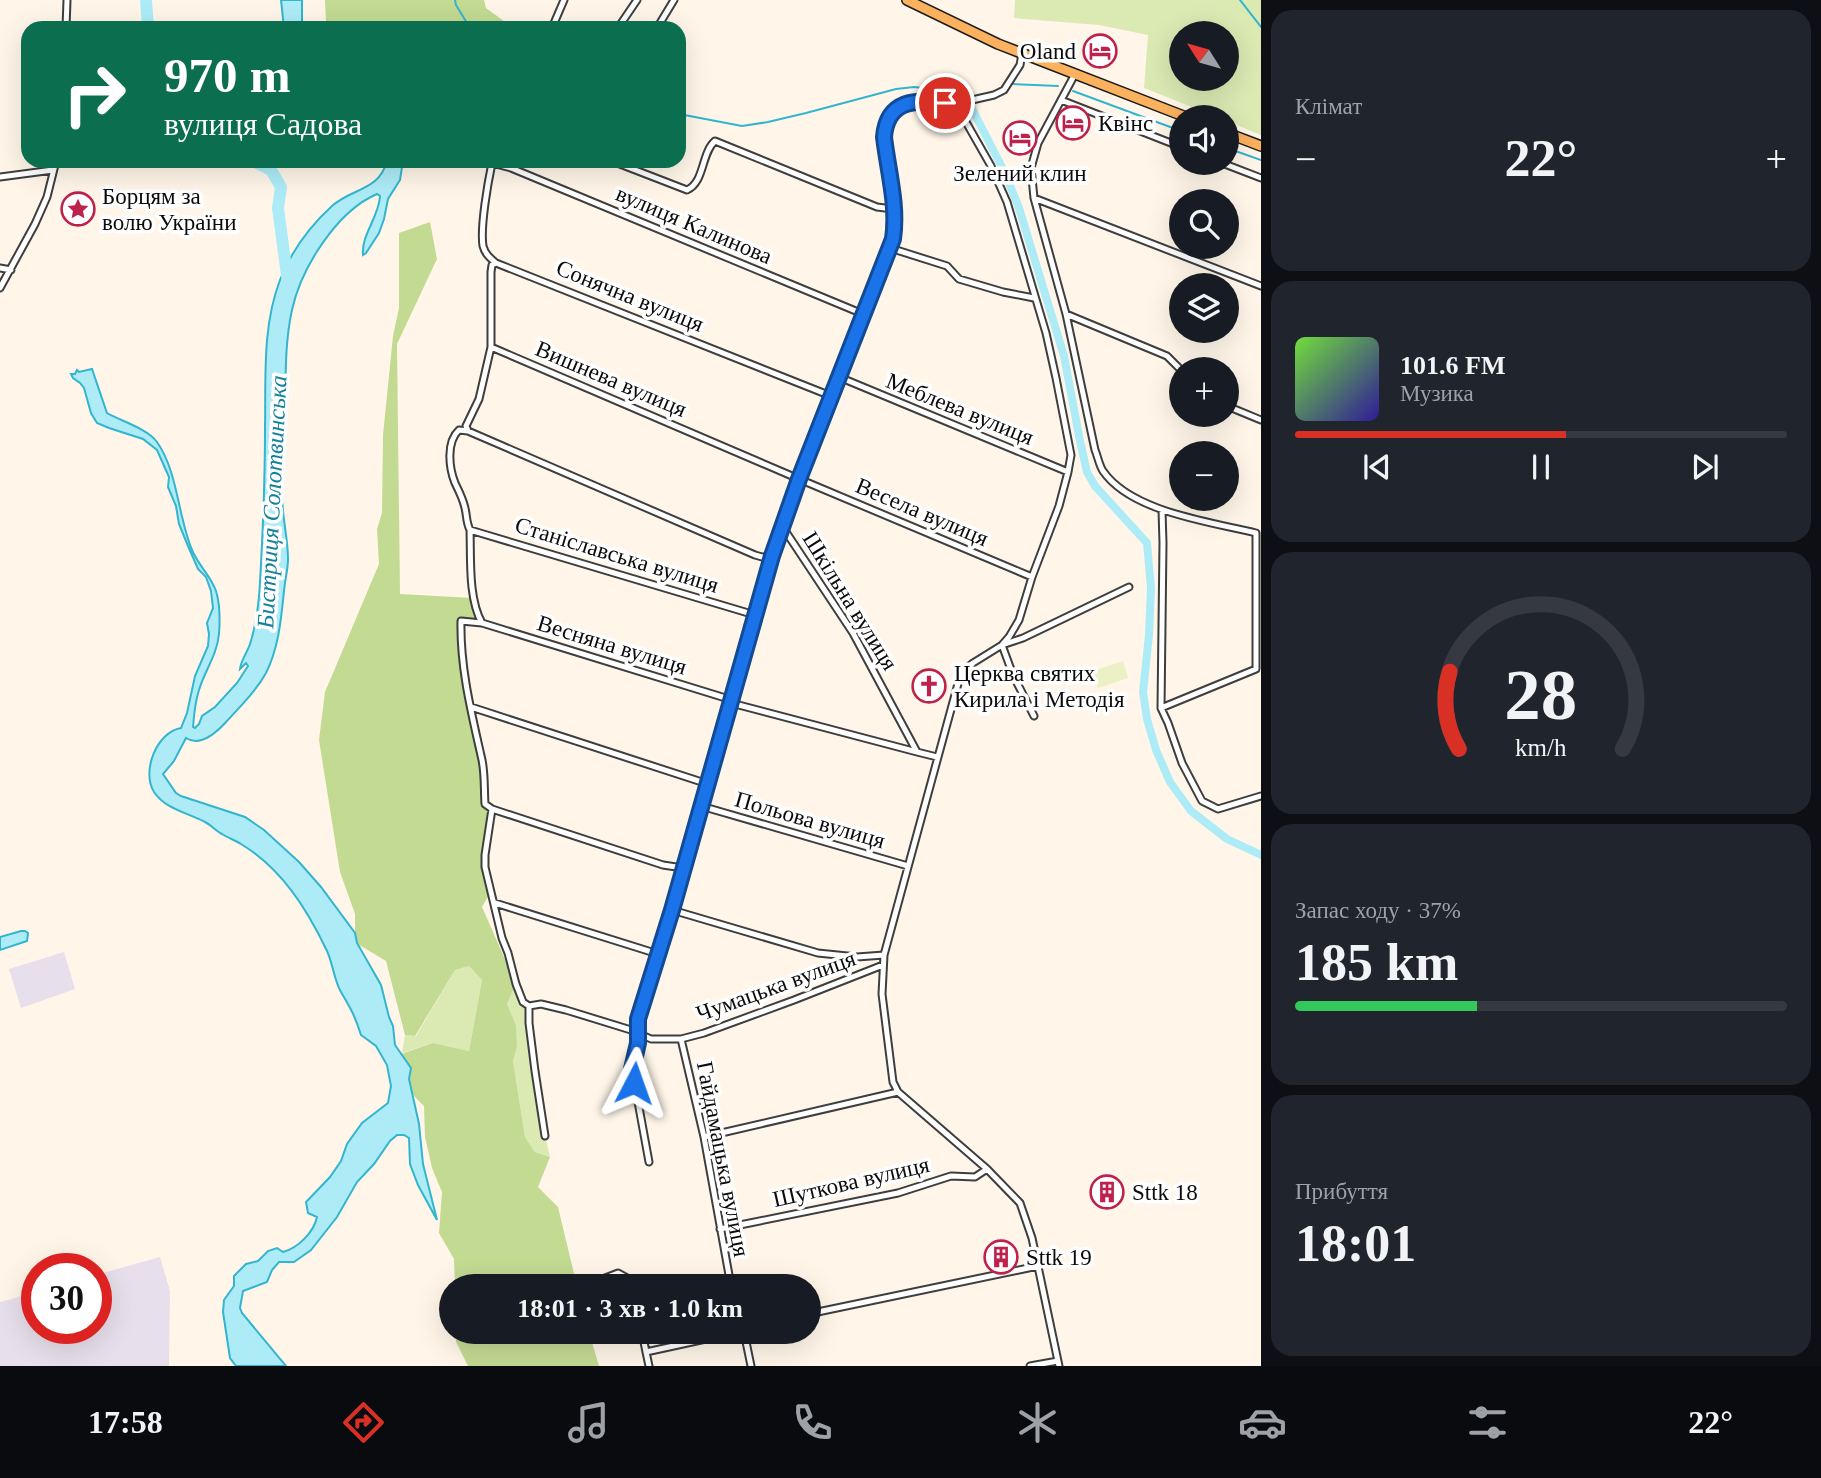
<!DOCTYPE html>
<html lang="uk">
<meta charset="utf-8">
<style>
:root{--surface:#171b24;--page:#20242c;--text:#f1f3f6;--muted:#9ea1a6;--line:#363941;--accent:#d93025}
body{margin:0;font-family:"Times New Roman",serif;background:var(--page);color:var(--text);height:100vh;display:flex;flex-direction:column;font-size:26px;white-space:nowrap}
*{box-sizing:border-box;margin:0}
p{font-size:23px;color:var(--muted)}
.icon{flex:none;width:38px;height:38px;fill:none;stroke:currentColor;stroke-width:2;stroke-linecap:round;stroke-linejoin:round}
.map{position:relative;flex:1;overflow:hidden}
.drawer{display:flex;flex-direction:column;gap:10px;padding:10px;background:#0d0f14;width:560px}
.drawer>*{flex:none}
.guide{position:absolute;left:21px;top:21px;width:665px;height:147px;border-radius:21px;box-shadow:0 7px 28px #0002;background:#0b6e4f;color:#fff;overflow:hidden}
.needle{width:46px;rotate:307deg}
.fabs{position:absolute;left:1169px;top:21px;display:grid;gap:14px}
.fabs a{display:grid;place-items:center;width:70px;height:70px;border-radius:50%;background:var(--surface);box-shadow:0 7px 28px #0002;font-size:35px}
.speed{position:absolute;left:21px;top:1253px;display:flex;gap:14px;font-size:35px;font-weight:700;text-align:center}
.speed>*{display:grid;place-content:center;width:91px;height:91px;border-radius:50%;background:var(--surface);box-shadow:0 7px 28px #0002;line-height:1}
.speed .limit{border:10px solid #d22;background:#fff;color:#111}
.pin{position:absolute;display:grid;place-items:center;width:60px;height:60px;color:#fff;margin:-30px;border:4px solid #fff;border-radius:50%;box-shadow:0 2px 7px #0007}
.me{position:absolute;width:77px;margin:-38px;rotate:4deg;stroke-linejoin:round;filter:drop-shadow(0 0 5px #0008)}
.turn{display:flex;align-items:center;gap:24px;height:147px;padding:0 28px;font-size:32px}
.turn .icon{width:91px;height:91px;stroke-width:2.5}
.turn b{display:block;font-size:49px;line-height:60px}
.big{font-size:52px;font-weight:800;line-height:1.1}
.drawer .card{flex:1;display:flex;flex-direction:column;justify-content:center;gap:10px;min-width:0;padding:0 24px;border-radius:21px;background:var(--page)}
.drawer .dial{align-items:center;gap:0}
.dial svg{height:182px;overflow:visible;fill:none;stroke:var(--line);stroke-width:7;stroke-linecap:round;text-anchor:middle}
.dial text{fill:var(--text);stroke:none}
.song{display:flex;align-items:center;gap:21px}
.cover{width:84px;height:84px;border-radius:10px;background:linear-gradient(135deg,hsl(100 70% 55%),hsl(250 70% 35%))}
.played{height:7px;border-radius:4px;background:linear-gradient(90deg,var(--accent) 55%,var(--line) 55%)}
.keys{display:flex;justify-content:space-around;direction:ltr}
.heat{display:flex;justify-content:space-between;align-items:center;font-size:38px;direction:ltr}
.charge{height:10px;border-radius:5px;background:linear-gradient(90deg,#34c759 37%,var(--line) 0)}
.trip{position:absolute;left:439px;top:1274px;width:382px;height:70px;border-radius:35px;background:var(--surface);box-shadow:0 7px 28px #0002;font-weight:800;line-height:70px;text-align:center}
.tabs{display:flex;height:112px;justify-content:space-around;align-items:center;background:#090b0e;color:var(--muted)}
.tabs .icon{width:49px;height:49px}
.tabs .on{color:var(--accent)}
.tabs b{font-size:32px;color:var(--text)}
main{display:flex;flex:1;min-height:0}
.map>svg:first-child{display:block}
.industrial{fill:#e7dfeb}
.green{fill:#dbe9b3;fill-rule:evenodd}
.forest{fill:#c3da92}
.pitch{fill:#ebf0c5}
.water{fill:#adecf7;stroke:#33b4cf;stroke-width:2}
.lines{fill:none;stroke-linecap:round;stroke-linejoin:round}
.stream{stroke:#33b4cf;stroke-width:2}
.canal{stroke:#adecf7;stroke-width:8}
.river{stroke:#adecf7;stroke-width:12}
.street-casing{stroke:#3e3e3e;stroke-width:9}
.primary-casing{stroke:#1c1c1c;stroke-width:12}
.street{stroke:#fff;stroke-width:5}
.primary{stroke:#fbb15d;stroke-width:9}
.route-casing{stroke:#114b97;stroke-width:18}
.route{stroke:#1a73e8;stroke-width:12}
.labels{text-anchor:middle;dominant-baseline:central;stroke-width:7;stroke-linejoin:round;paint-order:stroke}
.poi-label{font-size:23px;fill:#0b0b0b;stroke:#fff;text-anchor:start}
.street-label{font-size:23px;fill:#0b0b0b;stroke:#fff}
.water-label{font-size:24px;font-style:italic;fill:#13819e;stroke:#fff}
</style>
<main>
<div class="map">
<svg width="1261" height="1366" viewBox="0 0 1261 1366">
<rect width="100%" height="100%" fill="#fff6e9"/>
<!-- industrial -->
<path class="industrial" d="M64,952L75,989L21,1008L9,969Z
M160,1257L170,1291L169,1366H0V1302L37,1292V1328H96V1275Z"/>
<!-- green -->
<path class="green" d="M1015,0H1261V135L1227,121V117H1217L1144,88L1148,35L1099,25L1014,18ZM1181,33H1227V79H1181Z
M469,966L482,980L469,1051L433,1043L402,1053L405,1035L416,1036L455,970Z
M516,984L523,1001L529,1006L545,1136L550,1157L535,1152L525,1137L513,1061L517,1047L507,1004Z"/>
<!-- forest -->
<path class="forest" d="M325,0H484L486,8L512,27L338,28L326,22Z
M430,222L437,259L397,344L400,594L473,598L482,623L461,621V639L482,762L485,804L492,809L485,855L490,893L482,907L516,984L507,1004L516,1026L517,1047L513,1061L525,1137L535,1152L550,1157L538,1187L558,1207L577,1286H455L454,1259L439,1233L442,1192L432,1168L425,1137L424,1106C410,1093 407,1087 411,1068L401,1054L433,1043L469,1051L482,980L469,966L455,970L415,1036L405,1035L386,961L356,943L355,933V914L340,872L319,740L325,692L379,564L377,529L382,513L383,435L393,336L399,308V233Z
M456,1332H589L599,1366H468L456,1342Z"/>
<!-- pitch -->
<path class="pitch" d="M1123,661L1128,678L1098,688L1093,671Z"/>
<!-- water -->
<path class="water" d="M281,0H302V28H284Z
M387,161H403L400,180L388,199L384,219L379,233L366,253L363,255C361,235 379,217 380,196L377,194C337,211 301,268 292,310C284,346 286,384 285,421C284,446 281,471 282,495C282,517 288,538 288,559C288,569 285,580 284,591C281,619 279,647 266,673C256,691 240,707 226,722C216,733 200,747 186,738L174,761L163,774L176,793L181,796L245,817L264,830L299,862L321,887L355,933L357,943L381,985L389,1017L393,1026L395,1045L411,1068L409,1079L419,1124L423,1164L437,1220L418,1185L410,1164L409,1138L404,1135H397L390,1141L374,1164L357,1182L337,1217L311,1250L294,1262H279L272,1270L267,1282L243,1291L240,1308L242,1313L286,1366H236L230,1358L223,1312L224,1300L234,1286V1276L246,1264L258,1261L268,1251L277,1248L283,1252C298,1248 314,1232 317,1217L308,1213L306,1202L330,1177L341,1161L347,1144L362,1123L388,1103L391,1086L387,1065L376,1046L361,1035C355,1016 351,1009 341,992C334,980 333,964 327,951C307,909 282,869 241,844C235,840 228,838 222,834C216,831 211,825 205,822C188,813 165,809 154,792C141,771 157,732 181,728L187,713L195,676L208,646L209,634L207,623L213,608L211,591L206,577L198,569L188,546L179,524L176,506L168,487L169,477L157,450L143,439L109,428L97,423L91,413L84,388L80,383L73,378L71,374H75L77,370L79,372L92,369L107,413C121,421 148,429 157,442C178,472 178,517 192,550C198,565 211,576 216,591C220,604 220,621 219,634C217,655 205,670 199,690C195,702 194,714 193,727L195,728L199,724L202,716L215,707L237,683L248,666L246,663L240,669C241,660 247,653 250,644C256,625 259,602 260,582C263,530 265,479 265,427C266,378 262,327 280,280C291,252 310,226 332,206C352,188 379,191 387,161Z
M21,931H25L28,933L27,941L0,950V937Z"/>
<g class="lines">
<!-- stream -->
<path class="stream" d="M455,0L456,5L470,28
M1240,0L1261,27
M1013,84L1058,86
M1073,91L1181,131
M679,114L742,126L768,122L806,113L896,89L914,87L960,92L968,89
M1227,148L1261,160"/>
<!-- canal -->
<path class="canal" d="M963,91L1005,173L1019,208L1064,356L1080,441L1087,472L1095,486L1147,543L1151,588L1149,635L1143,692L1147,719L1156,750L1170,782L1191,811L1227,839L1261,855"/>
<!-- river -->
<path class="river" d="M146,0L148,28
M253,161L271,170L281,187L278,208L288,283"/>
<defs>
<path id="street" d="M66,28L67,0
M552,28L564,0
M618,28L637,0
M657,28L674,0
M1075,74L1038,143L1031,168L1034,198L1066,314L1095,450C1098,457 1099,465 1103,471C1131,512 1211,522 1256,533V669L1161,708
M1061,100L1181,147
M958,108L991,166L1007,202L1046,333L1056,378L1071,455L1068,472L1059,506L1032,577L1019,620L1009,637L1002,645L973,663L965,670L959,680L884,955L882,994L893,1082L898,1092L987,1169L1020,1203L1032,1238L1059,1366
M612,161L687,190C705,182 701,153 715,141L877,207L885,208L894,207
M1222,163L1261,178
M0,177L53,170
M1034,198L1261,286
M890,248L947,266L959,279L1003,292L1034,298
M496,263C490,258 485,254 483,246C480,227 488,182 492,163L511,168L863,314
M0,268L11,270
M0,288L35,224L47,197L56,161
M1066,314L1167,356L1181,370
M491,347V272L492,265L496,263L831,396
M839,377L1068,472
M1227,406L1261,420
M468,431L466,426L479,399L491,347L799,479L1032,577
M1162,510L1163,543L1161,708L1168,723L1182,763L1202,801L1218,809L1261,796
M782,526L853,633L917,752L937,757
M470,530L755,615
M482,623L732,700
M731,703L917,752
M471,707L708,784
M1034,716L1013,675L1002,645L1023,638L1129,587
M701,806L908,866
M492,809L663,865L683,868
M495,903L658,954
M672,910L818,953L857,957L884,955
M529,1006L541,1004L566,1010L631,1030L651,1039H681L704,1033L794,1000L883,965
M681,1039L704,1137L731,1286
M545,1136L535,1071L529,1023V1006L523,1002L516,984L508,953L502,938L485,867V855L492,809L485,804C484,790 485,774 482,760C472,715 460,669 461,621L482,623C468,598 471,558 470,530C466,522 467,516 465,508C463,499 459,491 455,483C449,468 446,442 459,430L468,431L755,555L762,557L772,556
M704,1137L898,1092
M649,1162L632,1069L638,1043V1019L672,910L772,556L799,479L893,238C898,205 888,171 884,137C888,96 927,96 958,108L972,100L994,95L1004,90L1020,65L1022,54
M720,1229L898,1193L951,1176L975,1177L987,1169
M584,1286L618,1273L629,1279L632,1286
M808,1314L1038,1266
M642,1332L646,1352
M744,1332L751,1366
M649,1366L646,1352L738,1332
M1030,1366L1058,1361"/>
<path id="primary" d="M907,0L998,44L1186,117
M1227,133L1261,146"/>
</defs>
<!-- street casing -->
<use href="#street" class="street-casing"/>
<!-- primary casing -->
<use href="#primary" class="primary-casing"/>
<!-- street -->
<use href="#street" class="street"/>
<!-- primary -->
<use href="#primary" class="primary"/>
</g>
<g class="lines">
<defs>
<path id="route" d="M634,1083L632,1069L638,1043V1019L672,910L772,556L799,479L893,239C898,205 888,171 884,137C887,100 915,99 945,103"/>
</defs>
<!-- route casing -->
<use href="#route" class="route-casing"/>
<!-- route -->
<use href="#route" class="route"/>
</g>
<!-- icons -->
<defs>
<symbol id="hotel-ring" viewBox="-11 -11 22 22"><circle r="9.5" fill="#fff" stroke="#bd214c" stroke-width="1.5"/><path d="M-6-4.5h1.5V1H6V5H4.5V3h-9V5H-6ZM-4 0a1.8 1.8 0 1 1 3.6 0ZM.5 0V-2.5h3Q6-2.5 6 0Z" fill="#bd214c"/></symbol>
<symbol id="sight-ring" viewBox="-11 -11 22 22"><circle r="9.5" fill="#fff" stroke="#bd214c" stroke-width="1.5"/><path d="M0-6L1.8-2.2L6-1.7L2.9 1.2L3.7 5.4L0 3.3L-3.7 5.4L-2.9 1.2L-6-1.7L-1.8-2.2Z" fill="#bd214c"/></symbol>
<symbol id="church-ring" viewBox="-11 -11 22 22"><circle r="9.5" fill="#fff" stroke="#bd214c" stroke-width="1.5"/><path d="M-1.2-6h2.4v3.5h3.3v2.4h-3.3V6h-2.4V-.1h-3.3v-2.4h3.3Z" fill="#bd214c"/></symbol>
<symbol id="building-ring" viewBox="-11 -11 22 22"><circle r="9.5" fill="#fff" stroke="#bd214c" stroke-width="1.5"/><path d="M-4-6H4V6H1V3H-1V6H-4ZM-2.5-4.3h1.7v1.8h-1.7ZM.8-4.3h1.7v1.8H.8ZM-2.5-1h1.7V.8h-1.7ZM.8-1h1.7V.8H.8Z" fill="#bd214c"/></symbol>
</defs>
<g fill-rule="evenodd">
<use href="#hotel-ring" x="1081" y="32" width="38" height="38"/>
<use href="#hotel-ring" x="1054" y="104" width="38" height="38"/>
<use href="#hotel-ring" x="1001" y="119" width="38" height="38"/>
<use href="#sight-ring" x="59" y="190" width="38" height="38"/>
<use href="#church-ring" x="910" y="667" width="38" height="38"/>
<use href="#building-ring" x="1088" y="1173" width="38" height="38"/>
<use href="#building-ring" x="982" y="1238" width="38" height="38"/>
</g>
<g class="labels">
<!-- poi labels -->
<g class="poi-label">
<text x="1076" y="51" text-anchor="end">Oland</text>
<text x="1098" y="123">Квінс</text>
<text x="1020" y="173" text-anchor="middle">Зелений клин</text>
<text x="102" y="196">Борцям за<tspan x="102" dy="26">волю України</tspan></text>
<text x="954" y="673">Церква святих<tspan x="954" dy="26">Кирила і Методія</tspan></text>
<text x="1132" y="1192">Sttk 18</text>
<text x="1026" y="1257">Sttk 19</text>
</g>
<!-- street labels -->
<g class="street-label">
<text transform="translate(694 225) rotate(23)">вулиця Калинова</text>
<text transform="translate(630 296) rotate(22)">Сонячна вулиця</text>
<text transform="translate(611 379) rotate(23)">Вишнева вулиця</text>
<text transform="translate(960 409) rotate(22)">Меблева вулиця</text>
<text transform="translate(922 512) rotate(23)">Весела вулиця</text>
<text transform="translate(617 555) rotate(17)">Станіславська вулиця</text>
<text transform="translate(850 601) rotate(58)">Шкільна вулиця</text>
<text transform="translate(612 645) rotate(17)">Весняна вулиця</text>
<text transform="translate(810 820) rotate(16)">Польова вулиця</text>
<text transform="translate(776 986) rotate(-20)">Чумацька вулиця</text>
<text transform="translate(723 1159) rotate(79)">Гайдамацька вулиця</text>
<text transform="translate(851 1182) rotate(-13)">Шуткова вулиця</text>
</g>
<!-- water labels -->
<g class="water-label">
<text transform="translate(272 502) rotate(-87)">Бистриця Солотвинська</text>
</g>
</g>
</svg>
<div class="fabs">
<a><svg class="needle" viewBox="-14 -14 28 28"><path d="M0-13l5 13h-10z" fill="#e53935"/><path d="M0 13l5-13h-10z" fill="#9ea1a6"/></svg></a>
<a><svg class="icon" aria-label="sound" viewBox="0 0 24 24"><path d="M4 9h4l5-4v14l-5-4H4zM17 9q2 3 0 6"/></svg></a>
<a><svg class="icon" aria-label="search" viewBox="0 0 24 24"><circle cx="10" cy="10" r="6"/><path d="M15 15l6 6"/></svg></a>
<a><svg class="icon" aria-label="layers" viewBox="0 0 24 24"><path d="M12 4l9 5-9 5-9-5zM3 14l9 5 9-5"/></svg></a>
<a>+</a>
<a>−</a>
</div>
<div class="speed"><div class="limit">30</div></div>
<div class="pin" style="left:945px;top:103px;background:#d93025"><svg class="icon" aria-label="arrive" viewBox="0 0 24 24"><path d="M6 21V4h12l-3 4 3 4H6"/></svg></div>
<svg class="me" style="left:634px;top:1083px" viewBox="-20 -20 40 40"><path d="M0-17L14 15 0 8-14 15z" fill="#1a73e8" stroke="#fff" stroke-width="4"/></svg>
<div class="trip">18:01 · 3 хв · 1.0 km</div>
<div class="guide">
<div class="turn"><svg class="icon" aria-label="right" viewBox="0 0 24 24"><path d="M7 20v-9h11M14 6l5 5-5 5"/></svg><div><b>970 m</b>вулиця Садова</div></div>
</div>
</div>
<section class="drawer">
<div class="card"><p>Клімат</p>
<div class="heat"><a>−</a><b class="big">22°</b><a>+</a></div>
</div>
<div class="card">
<div class="song"><i class="cover"></i><div><b>101.6 FM</b><p>Музика</p></div></div>
<div class="played"></div>
<div class="keys"><svg class="icon" aria-label="previous" viewBox="0 0 24 24"><path d="M18 5L8 12l10 7zM5 5v14"/></svg><svg class="icon" aria-label="pause" viewBox="0 0 24 24"><path d="M8 5v14M16 5v14"/></svg><svg class="icon" aria-label="next" viewBox="0 0 24 24"><path d="M6 5l10 7-10 7zM19 5v14"/></svg></div>
</div>
<div class="card dial"><svg viewBox="0 0 100 80">
<path d="M14 69A42 42 0 1 1 86 69"/>
<path d="M14 69A42 42 0 0 1 10 35" stroke="#d93025"/>
<text x="50" y="56" font-size="32" font-weight="700">28</text>
<text x="50" y="72" font-size="11">km/h</text>
</svg></div>
<div class="card"><p>Запас ходу · 37%</p><b class="big">185 km</b><div class="charge"></div></div>
<div class="card"><p>Прибуття</p><b class="big">18:01</b></div>
</section>
</main>
<nav class="tabs">
<b>17:58</b>
<svg class="icon on" aria-label="directions" viewBox="0 0 24 24"><path d="M12 3l9 9-9 9-9-9zM9 14v-3h6M13 9l2 2-2 2"/></svg>
<svg class="icon" aria-label="music" viewBox="0 0 24 24"><path d="M9 18V5l10-2v13"/><circle cx="6" cy="18" r="3"/><circle cx="16" cy="16" r="3"/></svg>
<svg class="icon" aria-label="phone" viewBox="0 0 24 24"><path d="M5 4h4l2 5-3 2q2 4 5 5l2-3 5 2v4C11 20 4 13 5 4z"/></svg>
<svg class="icon" aria-label="climate" viewBox="0 0 24 24"><path d="M12 3v18M4 7l16 10M4 17L20 7"/></svg>
<svg class="icon" aria-label="car" viewBox="0 0 24 24"><path d="M5 17H2v-5l4-1 3-4h7l3 4 3 1v5h-3M9 17h6M6 11h13"/><circle cx="7" cy="17" r="2"/><circle cx="17" cy="17" r="2"/></svg>
<svg class="icon" aria-label="filters" viewBox="0 0 24 24"><path d="M4 7h16M4 17h16"/><circle cx="9" cy="7" r="2"/><circle cx="15" cy="17" r="2"/></svg>
<b>22°</b>
</nav>
